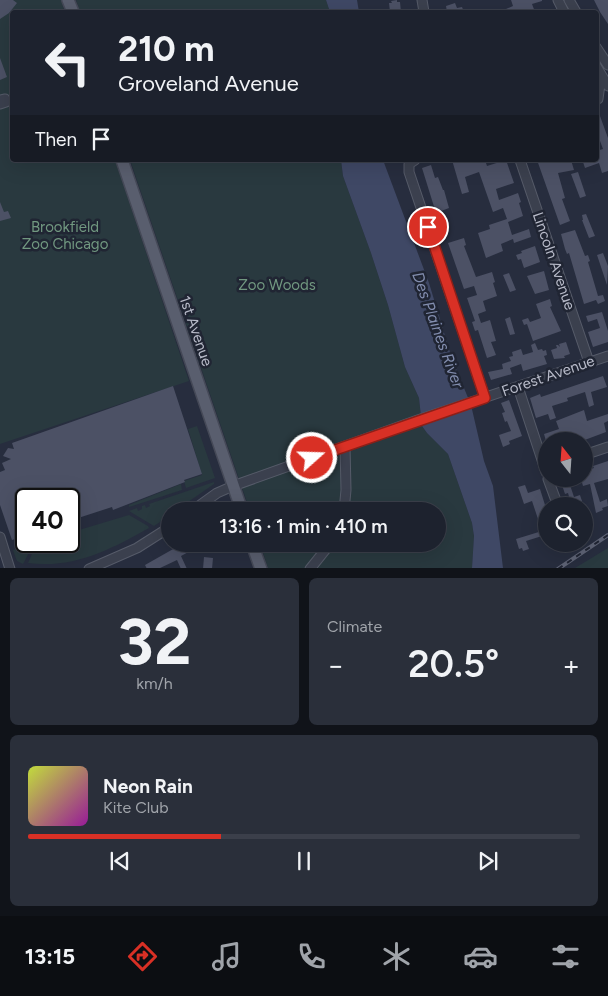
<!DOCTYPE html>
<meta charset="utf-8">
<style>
:root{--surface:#1d222e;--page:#2a2f3a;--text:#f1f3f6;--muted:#a0a4aa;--line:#3b3f4a;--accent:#d93025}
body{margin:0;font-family:Figtree,sans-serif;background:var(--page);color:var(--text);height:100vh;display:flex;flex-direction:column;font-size:19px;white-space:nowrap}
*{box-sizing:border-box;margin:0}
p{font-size:16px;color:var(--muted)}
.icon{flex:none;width:28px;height:28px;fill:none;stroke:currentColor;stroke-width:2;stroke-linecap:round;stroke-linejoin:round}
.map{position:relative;height:568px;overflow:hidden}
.panel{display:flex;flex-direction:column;gap:10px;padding:10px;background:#101319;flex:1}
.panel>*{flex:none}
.banner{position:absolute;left:10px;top:10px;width:589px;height:152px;border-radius:5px;box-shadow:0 5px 20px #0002,0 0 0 1px var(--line);background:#1d222e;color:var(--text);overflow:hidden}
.needle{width:32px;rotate:343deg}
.fabs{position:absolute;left:538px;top:432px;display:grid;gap:10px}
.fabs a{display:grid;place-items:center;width:55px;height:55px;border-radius:50%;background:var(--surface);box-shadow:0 5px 20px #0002,0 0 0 1px var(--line);font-size:25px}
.speed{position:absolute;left:15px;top:488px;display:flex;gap:10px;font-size:25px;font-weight:700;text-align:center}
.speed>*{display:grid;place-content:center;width:65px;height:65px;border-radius:50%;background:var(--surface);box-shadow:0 5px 20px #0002,0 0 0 1px var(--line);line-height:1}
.speed .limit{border:2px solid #111;border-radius:8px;background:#fff;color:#111}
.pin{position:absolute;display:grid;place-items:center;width:42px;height:42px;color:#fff;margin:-21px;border:2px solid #fff;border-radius:50%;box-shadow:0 1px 5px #0007}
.me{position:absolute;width:55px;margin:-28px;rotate:70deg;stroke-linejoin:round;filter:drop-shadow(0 0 4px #0008)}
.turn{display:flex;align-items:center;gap:18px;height:105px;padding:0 25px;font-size:22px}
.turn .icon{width:65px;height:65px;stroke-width:2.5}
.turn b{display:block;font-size:35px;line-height:42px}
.then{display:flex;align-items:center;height:48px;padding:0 25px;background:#0003;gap:10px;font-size:19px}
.big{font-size:38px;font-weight:600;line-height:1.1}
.panel .card{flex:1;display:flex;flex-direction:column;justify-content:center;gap:8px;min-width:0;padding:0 18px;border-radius:8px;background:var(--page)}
.panel .dial{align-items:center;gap:0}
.dial b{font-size:65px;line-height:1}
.song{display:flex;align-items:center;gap:15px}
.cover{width:60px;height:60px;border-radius:8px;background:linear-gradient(135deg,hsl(70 70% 55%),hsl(300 70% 35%))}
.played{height:5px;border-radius:2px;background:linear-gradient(90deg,var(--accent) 35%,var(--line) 35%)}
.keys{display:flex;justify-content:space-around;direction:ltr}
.heat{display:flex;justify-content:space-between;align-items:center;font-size:28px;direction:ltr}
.panel .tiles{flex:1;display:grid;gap:10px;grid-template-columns:1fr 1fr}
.card:last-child{grid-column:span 2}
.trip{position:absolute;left:161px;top:502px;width:285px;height:50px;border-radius:25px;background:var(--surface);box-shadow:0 5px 20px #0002,0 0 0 1px var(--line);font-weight:600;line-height:50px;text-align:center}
.dock{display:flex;height:80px;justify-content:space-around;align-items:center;background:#0c0e12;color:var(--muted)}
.dock .icon{width:35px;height:35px}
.dock .active{color:var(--accent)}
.dock b{font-size:22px;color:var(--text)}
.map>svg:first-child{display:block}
.green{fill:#29393f}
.water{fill:#3f4865}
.building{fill:#4c5165}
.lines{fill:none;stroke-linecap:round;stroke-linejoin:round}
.minor-casing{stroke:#565b69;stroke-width:11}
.major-casing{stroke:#454957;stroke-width:14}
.minor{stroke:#3b404e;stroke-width:9}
.major{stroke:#595e6e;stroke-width:11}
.rail-casing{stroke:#5e6375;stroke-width:4}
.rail{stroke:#202533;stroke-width:2;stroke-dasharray:5.5;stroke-linecap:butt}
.route-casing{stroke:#8d1f18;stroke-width:12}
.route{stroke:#d93025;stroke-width:9}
.labels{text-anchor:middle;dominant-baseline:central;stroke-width:5;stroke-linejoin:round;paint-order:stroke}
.park-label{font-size:15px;fill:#719880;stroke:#202533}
.street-label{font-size:15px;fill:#b8bbc9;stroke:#202533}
.water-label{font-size:16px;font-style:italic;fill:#828dae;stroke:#202533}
</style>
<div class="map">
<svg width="608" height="569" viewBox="0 0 608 569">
<rect width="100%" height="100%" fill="#272d3e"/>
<!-- green -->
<path class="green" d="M0,0H61L65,12H12V160H115L189,381L0,444Z
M76,0H326L330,12H80Z
M130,160H341L343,176L371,253L388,305L405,367L419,398L422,426L427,433L448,454L472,523L474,536L472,568H268L260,544H438V511H250Z
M197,426L215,478L186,488L184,481L202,475L188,429Z
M214,482V484L175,511H170V515L154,526L129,511L137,508L138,511L142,509V506L145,505L146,508L150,506L149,504Z
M181,484L182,490L129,507V505Z
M129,515L148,526L149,528C110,550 73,569 28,563L35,547L41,541H69V533Z
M34,543L23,564L17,561L13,550Z
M608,548V568H575Z"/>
<!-- water -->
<path class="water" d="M326,0H357L359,12H330Z
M341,160H383L429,283L452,359L471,405L484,461L493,486L503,568H472L474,536L472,523L448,454L427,433L422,426L419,398L405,367L388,305L371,253L343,176Z"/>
<!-- building -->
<path class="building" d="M0,0H13L17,3L9,13L0,19Z
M397,0V2H400L401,12H390L389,3H392L391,1Z
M511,0H542V1L532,4L535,12H507L506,9L513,6Z
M594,0H608V24L600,12Z
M455,3L457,8L462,7L464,12H447L446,6Z
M0,58L7,77L0,80Z
M596,105L608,138V171L602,173L599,163L585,168L583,162L596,160V151L603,149L596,130Z
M452,160H485L487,166L506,160L514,183L496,189L499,200L518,193L521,202L519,203L523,216L508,222L512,235L529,229L531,237L514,243L513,239L501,244L503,251L486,258L478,233L490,229L489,225L507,219L503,208L493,212L479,172L465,177L469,192L462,194Z
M537,160H571L574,170L558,173L565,198L562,199L570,221L560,225Z
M431,165L435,178L438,177L443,190H444L449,208L436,213L422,168Z
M578,172L586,196L580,198L571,174Z
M0,202L4,212L8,211L11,218L0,221Z
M586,214L595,236L589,238L582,220H583L582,215Z
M575,230L585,256L588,255L590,261L588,262L598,296L603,295L605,301L598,304L596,300L584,304L569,253L567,254L565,249L561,234Z
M464,238L466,245L464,246L476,277L492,272L495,282L493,283L497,296L483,301L486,311L478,314L481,323L490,320L496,341L491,342L496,355L487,358L478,330L475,331L472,322L475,321L467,298L477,295L474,286L464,289L448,243Z
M535,246L540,262L524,268L521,259L518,260L516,255L522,253L521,251Z
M603,253L608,266L607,285L597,255Z
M544,271L549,290L535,294L527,276Z
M509,273L516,290L510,292L503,275Z
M550,299L552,306L550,307L561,331L533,341L527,324L524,325L522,320L528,318L530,322L541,318L536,304Z
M602,312L608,331V342L593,347L588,332L600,328L597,319L588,322L586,316Z
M510,317L515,334L510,335L505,319Z
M566,342L570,354L564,356L565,358L554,359L551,350L557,348L556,345H558L560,347L559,344Z
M535,343L538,350L542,349L543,351L546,350L547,355L544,356L547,364L523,371L521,364L510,368L512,374L491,380L488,372L503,369L502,364L511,361L509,357L513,356L512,352L521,349L523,355L533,352L531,345Z
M603,376L607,387L591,392L594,405L589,407L585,392L567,398L568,401L552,406L556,418L550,420L548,414L536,418L530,398L540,394L541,397Z
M173,386L202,474L184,480L185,482L113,510L112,507L69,521V499H26V535L12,540L0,505V472L5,470L2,463L11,459L3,456L8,448L14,449L12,443Z
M509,400L522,436L509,441L510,444L503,447L499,435L511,431L507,421L505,422L502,413L505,412L501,403Z
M584,410L587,421L608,414V421L604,423L606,432L582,441H546L544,434L559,429L556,421Z
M608,461V479L594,483L600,502L607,499L608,506L602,508L603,510L596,513L590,484L583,486L581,479H584V471L594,468L593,466Z
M560,479H568L574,497L580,495L582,501L571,504L568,493L565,494Z
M525,485L528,493L540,489L545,505H546V541L544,537L542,536L526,541L529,549L523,551L522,548L519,549L516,539L542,531L532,501L524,504L520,492L518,487Z
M182,544H199L194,548V549L181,556L187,569H181L177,560L158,569H147L145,565Z
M204,557L213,558L212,569H203Z"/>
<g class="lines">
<defs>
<path id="minor" d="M422,0L424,12
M558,0L564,12
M569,0L576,12
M596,47L608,65
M596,66L608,86
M596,73L600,84L598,99
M0,100L5,99L6,102L0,104
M415,160L409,164V172L485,398
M520,160L589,362
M518,387L546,472
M584,455L608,447
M548,479L558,506
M192,511L217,493L233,486L418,420L608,356
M344,511L346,490L345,446
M0,537L10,569
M89,569L137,548L170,527
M310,569L330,544"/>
<path id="major" d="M68,0L73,12
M122,160L242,511
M252,544L261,569"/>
</defs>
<!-- minor casing -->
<use href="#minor" class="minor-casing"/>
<!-- major casing -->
<use href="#major" class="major-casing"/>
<!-- minor -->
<use href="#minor" class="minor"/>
<!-- major -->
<use href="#major" class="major"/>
<defs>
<path id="rail" d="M558,569L608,535"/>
</defs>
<!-- rail casing -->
<use href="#rail" class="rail-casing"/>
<!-- rail -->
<use href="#rail" class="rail"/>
</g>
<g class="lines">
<defs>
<path id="route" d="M312,458L485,398L428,227"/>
</defs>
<!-- route casing -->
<use href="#route" class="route-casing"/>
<!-- route -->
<use href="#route" class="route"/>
</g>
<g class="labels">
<!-- park labels -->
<g class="park-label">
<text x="65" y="227">Brookfield<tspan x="65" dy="17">Zoo Chicago</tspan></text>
<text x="277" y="285">Zoo Woods</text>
</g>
<!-- street labels -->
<g class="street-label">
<text transform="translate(554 261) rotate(71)">Lincoln Avenue</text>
<text transform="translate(196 331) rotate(71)">1st Avenue</text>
<text transform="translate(548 376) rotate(-19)">Forest Avenue</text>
</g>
<!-- water labels -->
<g class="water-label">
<text transform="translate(438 330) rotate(70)">Des Plaines River</text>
</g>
</g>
</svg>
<div class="fabs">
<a><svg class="needle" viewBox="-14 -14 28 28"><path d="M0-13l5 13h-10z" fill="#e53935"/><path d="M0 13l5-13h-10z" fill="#a0a4aa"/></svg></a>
<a><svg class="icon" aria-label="search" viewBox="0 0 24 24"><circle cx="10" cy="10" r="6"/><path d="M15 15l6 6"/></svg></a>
</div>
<div class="speed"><div class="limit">40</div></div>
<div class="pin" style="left:428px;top:227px;background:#d93025"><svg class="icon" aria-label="arrive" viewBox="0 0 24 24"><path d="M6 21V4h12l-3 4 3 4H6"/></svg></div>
<svg class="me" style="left:312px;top:458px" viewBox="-20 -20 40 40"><circle r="17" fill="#d93025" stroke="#fff" stroke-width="3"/><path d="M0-11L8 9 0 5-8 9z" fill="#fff"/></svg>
<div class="trip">13:16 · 1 min · 410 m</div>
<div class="banner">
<div class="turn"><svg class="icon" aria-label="left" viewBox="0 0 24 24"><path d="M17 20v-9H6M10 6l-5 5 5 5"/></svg><div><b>210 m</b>Groveland Avenue</div></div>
<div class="then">Then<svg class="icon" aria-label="arrive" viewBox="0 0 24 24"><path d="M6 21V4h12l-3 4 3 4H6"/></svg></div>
</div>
</div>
<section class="panel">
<div class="tiles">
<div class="card dial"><b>32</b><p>km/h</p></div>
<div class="card"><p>Climate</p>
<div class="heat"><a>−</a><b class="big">20.5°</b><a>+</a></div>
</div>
<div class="card">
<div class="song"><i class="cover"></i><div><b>Neon Rain</b><p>Kite Club</p></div></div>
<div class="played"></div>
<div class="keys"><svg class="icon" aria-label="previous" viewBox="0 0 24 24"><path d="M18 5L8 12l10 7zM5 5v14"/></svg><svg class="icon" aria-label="pause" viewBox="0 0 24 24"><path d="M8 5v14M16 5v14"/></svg><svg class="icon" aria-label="next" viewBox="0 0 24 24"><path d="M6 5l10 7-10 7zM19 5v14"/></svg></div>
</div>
</div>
</section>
<nav class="dock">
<b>13:15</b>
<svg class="icon active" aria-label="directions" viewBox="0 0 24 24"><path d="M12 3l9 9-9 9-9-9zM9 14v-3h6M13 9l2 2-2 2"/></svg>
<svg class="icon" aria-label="music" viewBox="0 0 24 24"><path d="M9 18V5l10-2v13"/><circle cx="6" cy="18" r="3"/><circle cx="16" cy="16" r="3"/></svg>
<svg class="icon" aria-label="phone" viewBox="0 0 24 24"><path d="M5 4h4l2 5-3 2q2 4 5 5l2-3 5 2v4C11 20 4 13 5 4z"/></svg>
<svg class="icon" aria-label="climate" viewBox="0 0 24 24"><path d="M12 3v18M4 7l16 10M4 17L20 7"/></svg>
<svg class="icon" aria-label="car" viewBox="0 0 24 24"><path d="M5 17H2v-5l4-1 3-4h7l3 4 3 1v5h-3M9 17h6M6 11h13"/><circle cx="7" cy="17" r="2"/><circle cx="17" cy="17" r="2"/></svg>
<svg class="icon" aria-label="filters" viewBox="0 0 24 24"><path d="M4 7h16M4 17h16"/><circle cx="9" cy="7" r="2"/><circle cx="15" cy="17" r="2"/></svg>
</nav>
